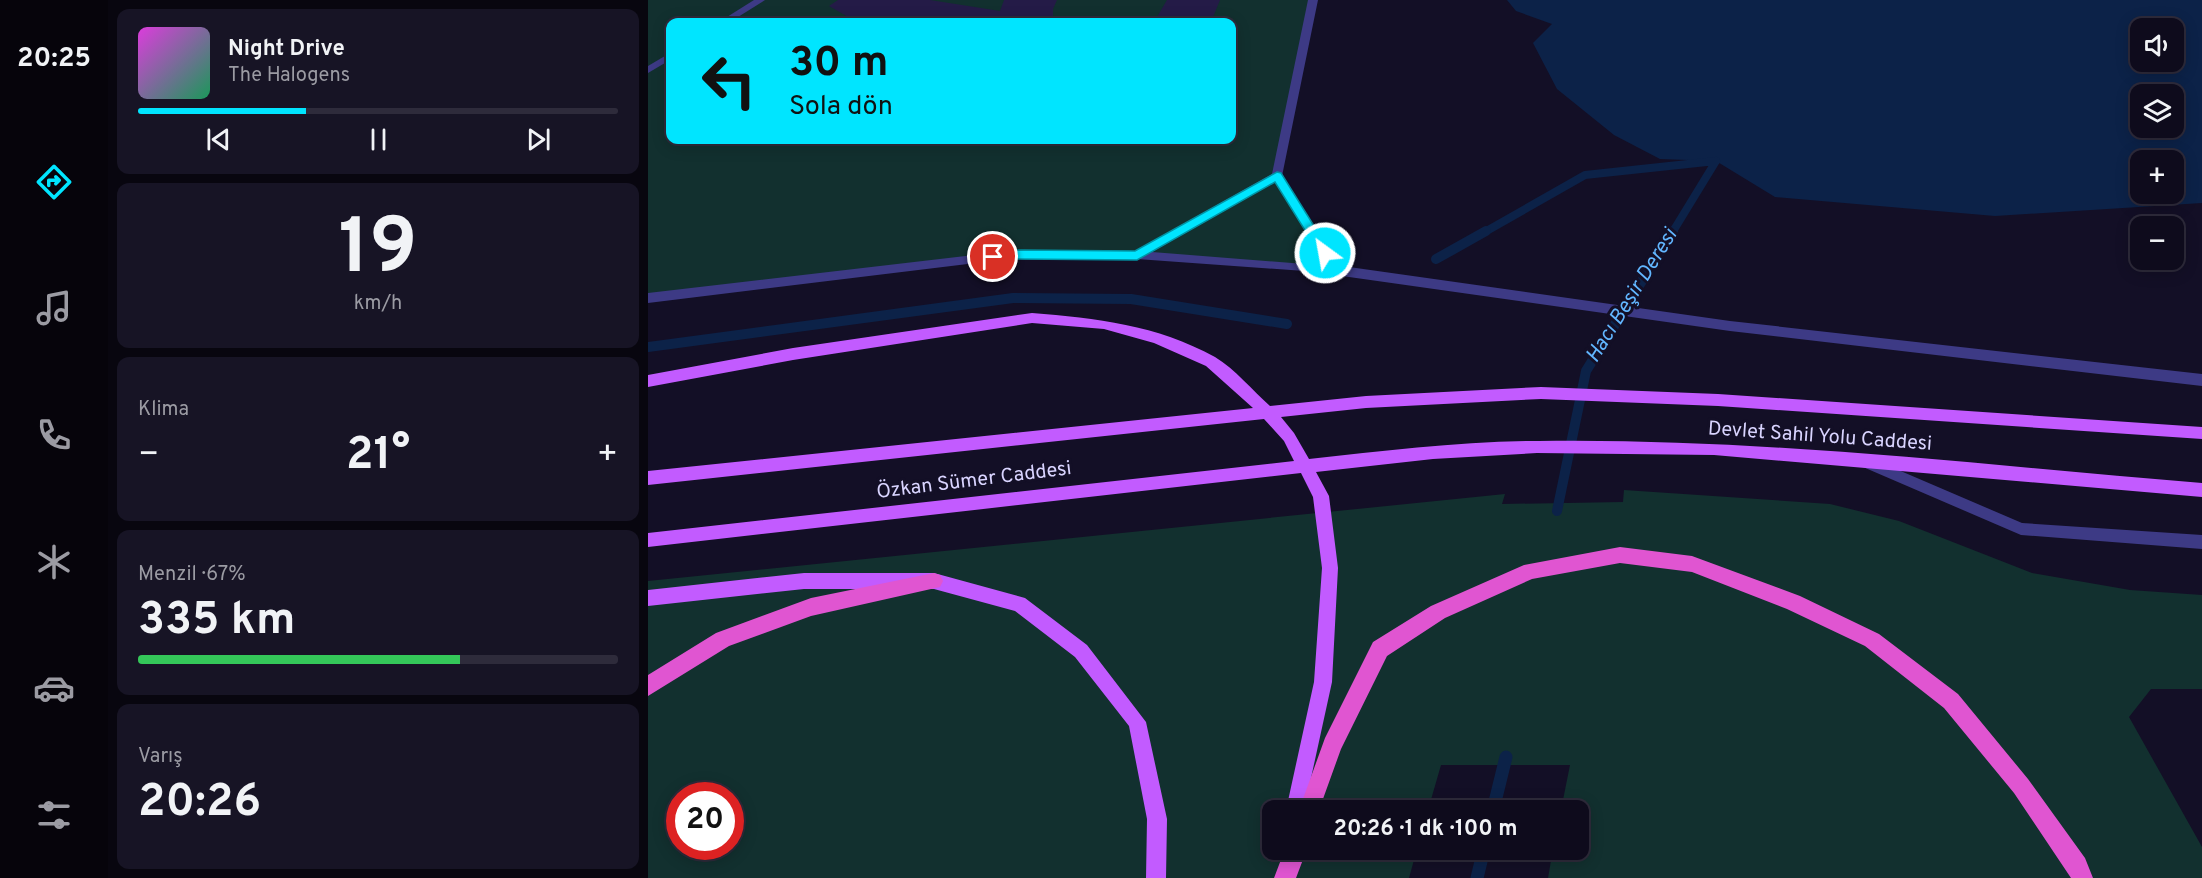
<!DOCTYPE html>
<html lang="tr">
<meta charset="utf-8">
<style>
:root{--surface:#0e0b1c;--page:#171425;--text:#f1f3f6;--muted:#9b9ba3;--line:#2e2b3b;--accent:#00e5ff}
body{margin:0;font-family:Overpass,sans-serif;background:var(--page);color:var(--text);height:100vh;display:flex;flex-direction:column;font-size:22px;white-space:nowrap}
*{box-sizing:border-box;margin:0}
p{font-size:20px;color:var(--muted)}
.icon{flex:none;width:33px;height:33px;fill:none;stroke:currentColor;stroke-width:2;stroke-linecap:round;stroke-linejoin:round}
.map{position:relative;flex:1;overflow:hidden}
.sheet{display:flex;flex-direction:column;gap:9px;padding:9px;background:#08060f;width:540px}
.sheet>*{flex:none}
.guide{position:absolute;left:18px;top:18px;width:570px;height:126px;border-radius:12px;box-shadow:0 3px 15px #0003,0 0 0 2px var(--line);background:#00e5ff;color:#111;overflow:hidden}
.buttons{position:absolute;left:1482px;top:18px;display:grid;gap:12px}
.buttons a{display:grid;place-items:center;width:54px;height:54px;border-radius:12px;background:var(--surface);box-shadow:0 3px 15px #0003,0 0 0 2px var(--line);font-size:30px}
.speed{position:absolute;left:18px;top:782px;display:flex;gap:12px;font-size:30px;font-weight:700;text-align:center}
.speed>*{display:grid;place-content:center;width:78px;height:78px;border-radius:50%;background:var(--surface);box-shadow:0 3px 15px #0003,0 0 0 2px var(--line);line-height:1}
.speed .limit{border:9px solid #d22;background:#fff;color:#111}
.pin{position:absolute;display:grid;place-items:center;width:51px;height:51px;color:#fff;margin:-26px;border:3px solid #fff;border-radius:50%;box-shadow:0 2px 6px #0007}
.me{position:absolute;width:66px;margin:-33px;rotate:328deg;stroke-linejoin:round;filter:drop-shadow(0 0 4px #0008)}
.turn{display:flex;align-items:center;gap:21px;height:126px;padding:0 24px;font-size:27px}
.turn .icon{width:78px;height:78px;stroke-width:2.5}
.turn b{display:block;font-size:42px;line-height:51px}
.big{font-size:45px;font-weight:700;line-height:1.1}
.sheet .card{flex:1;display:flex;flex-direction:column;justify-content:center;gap:9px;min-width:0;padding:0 21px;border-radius:12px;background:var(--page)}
.sheet .dial{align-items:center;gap:0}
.dial b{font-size:78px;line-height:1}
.song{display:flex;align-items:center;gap:18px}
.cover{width:72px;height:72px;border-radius:9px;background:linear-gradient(135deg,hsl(300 70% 55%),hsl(150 70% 35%))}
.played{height:6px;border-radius:3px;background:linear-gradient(90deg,var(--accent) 35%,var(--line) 35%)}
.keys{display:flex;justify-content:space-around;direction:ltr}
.heat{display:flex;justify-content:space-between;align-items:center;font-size:33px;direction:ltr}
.charge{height:9px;border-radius:4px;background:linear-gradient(90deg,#34c759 67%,var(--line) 0)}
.trip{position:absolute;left:614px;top:800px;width:327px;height:60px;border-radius:12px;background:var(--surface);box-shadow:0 3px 15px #0003,0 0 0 2px var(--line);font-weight:700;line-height:60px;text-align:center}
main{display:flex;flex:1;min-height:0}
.tab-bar{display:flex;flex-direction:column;width:108px;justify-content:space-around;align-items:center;background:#06040b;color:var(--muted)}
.tab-bar .icon{width:42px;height:42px}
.tab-bar .active{color:var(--accent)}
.tab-bar b{font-size:27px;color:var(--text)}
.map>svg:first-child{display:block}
.green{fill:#12302f;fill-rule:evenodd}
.water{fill:#0c2248;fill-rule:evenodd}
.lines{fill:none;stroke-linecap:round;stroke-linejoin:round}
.stream-far2{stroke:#0c2248;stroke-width:8}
.stream-far1{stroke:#0c2248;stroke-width:10}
.stream{stroke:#0c2248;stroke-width:13}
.building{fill:#241b47}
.service{fill:#3d3a85;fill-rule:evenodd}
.minor{fill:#3d3a85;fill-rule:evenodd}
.primary{fill:#c25bff;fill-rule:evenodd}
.trunk{fill:#e055d1;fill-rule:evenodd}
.route{fill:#00e5ff;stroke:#0095a6;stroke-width:1.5}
.labels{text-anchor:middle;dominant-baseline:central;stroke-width:6;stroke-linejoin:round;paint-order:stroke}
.street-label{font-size:20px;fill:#d9d4ff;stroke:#130f26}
.water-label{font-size:21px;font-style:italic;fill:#62b6ff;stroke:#130f26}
</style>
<main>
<nav class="tab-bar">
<b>20:25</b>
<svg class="icon active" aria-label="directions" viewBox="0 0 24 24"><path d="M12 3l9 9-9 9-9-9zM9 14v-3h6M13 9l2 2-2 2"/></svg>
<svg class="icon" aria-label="music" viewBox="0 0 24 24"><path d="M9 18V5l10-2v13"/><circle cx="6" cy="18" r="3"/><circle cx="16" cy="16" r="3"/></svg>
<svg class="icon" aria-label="phone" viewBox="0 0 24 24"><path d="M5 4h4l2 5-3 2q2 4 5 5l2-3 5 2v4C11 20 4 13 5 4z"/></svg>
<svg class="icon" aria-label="climate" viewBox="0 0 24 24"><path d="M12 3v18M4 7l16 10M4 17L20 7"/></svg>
<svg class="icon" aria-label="car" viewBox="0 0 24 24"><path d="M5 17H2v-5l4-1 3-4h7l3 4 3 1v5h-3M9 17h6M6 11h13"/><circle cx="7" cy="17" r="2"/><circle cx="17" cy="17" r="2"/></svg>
<svg class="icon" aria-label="filters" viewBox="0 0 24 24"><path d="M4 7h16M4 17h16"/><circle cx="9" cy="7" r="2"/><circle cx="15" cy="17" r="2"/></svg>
</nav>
<section class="sheet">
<div class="card">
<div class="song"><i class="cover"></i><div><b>Night Drive</b><p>The Halogens</p></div></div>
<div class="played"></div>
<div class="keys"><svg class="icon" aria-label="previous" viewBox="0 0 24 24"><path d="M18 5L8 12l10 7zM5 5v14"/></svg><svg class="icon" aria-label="pause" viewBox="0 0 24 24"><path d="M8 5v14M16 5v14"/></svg><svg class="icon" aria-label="next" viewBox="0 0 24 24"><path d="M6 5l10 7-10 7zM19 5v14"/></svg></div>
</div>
<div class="card dial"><b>19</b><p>km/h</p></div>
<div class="card"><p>Klima</p>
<div class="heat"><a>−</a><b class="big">21°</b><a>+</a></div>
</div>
<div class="card"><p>Menzil · 67%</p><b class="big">335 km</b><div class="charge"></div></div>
<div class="card"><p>Varış</p><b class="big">20:26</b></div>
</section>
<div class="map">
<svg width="1554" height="878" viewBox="0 0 1554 878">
<rect width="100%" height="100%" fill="#130f26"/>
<!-- green -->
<path class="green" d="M0,0H665L629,176L694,271L489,255L369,254L0,298ZM22,22H584V140H22Z
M976,490L1182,504L1251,521L1384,573L1482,590L1554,595V689H1503L1481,717L1554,847V878H900L905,849H930V810H913L922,765H793L780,810H624V849H769L761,878H0V581L857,494L854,504L975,502ZM32,795H82V846H32Z"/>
<!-- water -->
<path class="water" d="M859,0H1554V203L1347,216L1127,197L1068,161L1012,159L966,135L909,89L885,43L904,24L868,11ZM1492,28H1526V62H1492ZM1492,94H1526V128H1492ZM1492,160H1526V194H1492Z"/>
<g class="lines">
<!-- stream-far2 -->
<path class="stream-far2" d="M835,233L937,175L1068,161
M1024,233L1068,161"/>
<!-- stream-far1 -->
<path class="stream-far1" d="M788,259L838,231
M0,347L365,298L483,299L639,324
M909,511L938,371L1025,231"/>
<!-- stream -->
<path class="stream" d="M845,810L858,757
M829,878L836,849"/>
</g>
<!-- building -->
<path class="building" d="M190,0H282L352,11L356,0H409L405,9V22H209L181,6Z
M519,0H572L563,22H506Z"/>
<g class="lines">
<!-- service -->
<path class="service" d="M106,0H117L82,22H71Z
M660,0H670L634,176L681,250L698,268L700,271L698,274L489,259L369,258L0,303V293L369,250L487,251L624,174ZM627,182L673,256L682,266L504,252Z
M22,53V60L0,73V66Z
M1220,457L1374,523L1554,535V549L1373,535L1215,467L1213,463L1215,459Z"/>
<!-- minor -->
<path class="minor" d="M694,266L1082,321L1554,374V386L1082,331L694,276L687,271Z"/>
<!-- primary -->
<path class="primary" d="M384,313C448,318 509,325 567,357C587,369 605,391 622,406L718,396L893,387L1070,394L1554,427V439L1070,406L893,399L718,408L633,417L646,433L661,459C737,451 814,441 891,441C1112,438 1333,465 1554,483V497L1066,455L889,453L785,459L668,472L681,496L690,568L684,682L656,810H638L666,682L674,568L665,497L653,473L0,547V533L646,461L636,441L616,419L0,485V471L605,408L558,366L506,343L456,329L384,323L145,360L0,387V375L145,348Z
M156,573H286L377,598L439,645L498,722L519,819L518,878H498L499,819L481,726L427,657L367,611L286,589H156L0,606V590Z"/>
<!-- trunk -->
<path class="trunk" d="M972,547L1044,556L1152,596L1231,634L1310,694L1380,779L1437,858L1445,878H1423L1366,793L1296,708L1217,646L1139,609L1044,572L972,563L884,579L797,618L739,656L693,749L671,810H651L677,738L725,642L783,606L876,565Z
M286,573L292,575L295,581L292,587L163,616L81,646L0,696V675L68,633L163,598Z
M637,849H659L648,878H626Z"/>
</g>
<!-- route -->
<path class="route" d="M629,172L633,173L681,250V256H673L627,182L489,260L369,259L345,261L339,257L345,253L369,250L487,251Z"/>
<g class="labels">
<!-- street labels -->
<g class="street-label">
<text transform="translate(1172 437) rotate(4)">Devlet Sahil Yolu Caddesi</text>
<text transform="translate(326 481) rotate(-7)">Özkan Sümer Caddesi</text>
</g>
<!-- water labels -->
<g class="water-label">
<text transform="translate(984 296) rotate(-58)">Hacı Beşir Deresi</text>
</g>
</g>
</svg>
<div class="buttons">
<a><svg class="icon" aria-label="sound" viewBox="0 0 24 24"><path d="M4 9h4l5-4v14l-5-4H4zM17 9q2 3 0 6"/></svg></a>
<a><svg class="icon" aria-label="layers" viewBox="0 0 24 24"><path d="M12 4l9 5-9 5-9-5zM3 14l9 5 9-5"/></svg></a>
<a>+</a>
<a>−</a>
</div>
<div class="speed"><div class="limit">20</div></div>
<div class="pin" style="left:345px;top:257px;background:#d93025"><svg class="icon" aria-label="arrive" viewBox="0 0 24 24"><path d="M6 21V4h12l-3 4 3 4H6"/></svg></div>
<svg class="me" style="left:677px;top:253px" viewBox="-20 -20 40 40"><circle r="17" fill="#00e5ff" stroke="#fff" stroke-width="3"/><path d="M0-11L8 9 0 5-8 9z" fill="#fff"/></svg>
<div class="trip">20:26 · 1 dk · 100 m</div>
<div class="guide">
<div class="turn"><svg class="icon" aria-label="left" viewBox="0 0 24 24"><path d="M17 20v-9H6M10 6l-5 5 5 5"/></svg><div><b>30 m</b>Sola dön</div></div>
</div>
</div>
</main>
